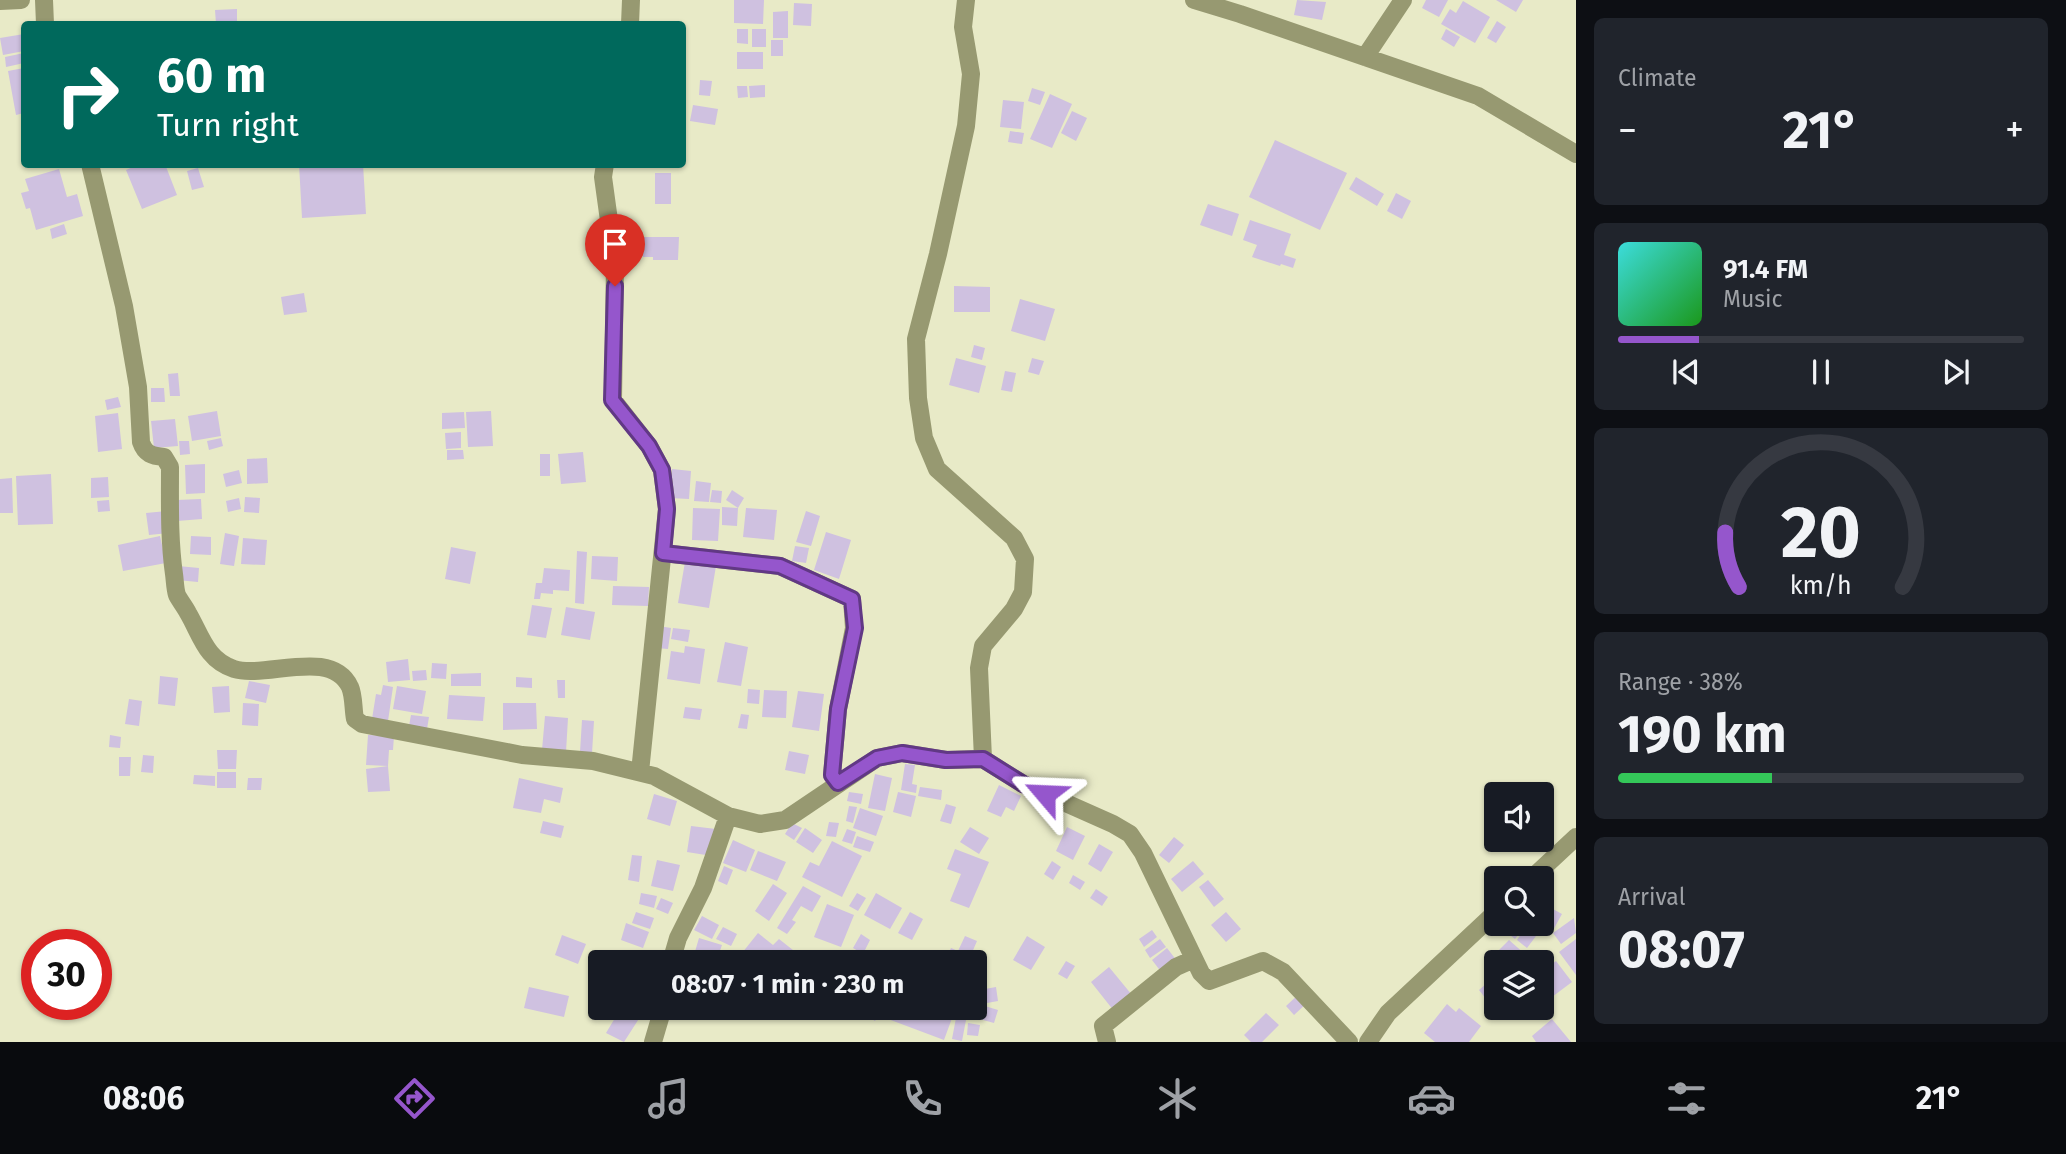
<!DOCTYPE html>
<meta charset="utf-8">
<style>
:root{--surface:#171b24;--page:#20242c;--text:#f1f3f6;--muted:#9ea1a6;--line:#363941;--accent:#9556cc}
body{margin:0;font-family:"Fira Sans",sans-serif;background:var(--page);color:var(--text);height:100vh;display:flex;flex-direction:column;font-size:26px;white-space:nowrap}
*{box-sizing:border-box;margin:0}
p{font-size:23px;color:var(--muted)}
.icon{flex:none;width:38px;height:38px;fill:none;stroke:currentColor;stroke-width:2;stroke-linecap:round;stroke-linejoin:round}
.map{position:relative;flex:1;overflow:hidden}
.details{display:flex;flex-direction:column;gap:18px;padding:18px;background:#0d0f14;width:490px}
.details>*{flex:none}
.top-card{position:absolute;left:21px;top:21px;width:665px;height:147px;border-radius:7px;box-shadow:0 2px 5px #0004;background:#00695c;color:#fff;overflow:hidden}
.buttons{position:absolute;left:1484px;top:782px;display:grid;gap:14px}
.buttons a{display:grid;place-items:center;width:70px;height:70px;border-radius:7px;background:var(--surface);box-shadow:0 2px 5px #0004;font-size:35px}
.speed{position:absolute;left:21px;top:929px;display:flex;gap:14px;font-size:35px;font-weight:700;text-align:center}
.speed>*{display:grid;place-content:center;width:91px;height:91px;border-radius:50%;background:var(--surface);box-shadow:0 2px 5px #0004;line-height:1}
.speed .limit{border:10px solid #d22;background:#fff;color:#111}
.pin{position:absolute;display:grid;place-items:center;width:60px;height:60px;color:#fff;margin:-72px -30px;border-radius:50% 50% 50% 0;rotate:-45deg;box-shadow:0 0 7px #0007}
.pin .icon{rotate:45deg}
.me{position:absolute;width:77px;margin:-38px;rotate:296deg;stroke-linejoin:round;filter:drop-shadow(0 0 5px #0008)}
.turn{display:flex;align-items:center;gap:24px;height:147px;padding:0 21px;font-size:32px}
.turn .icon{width:91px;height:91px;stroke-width:2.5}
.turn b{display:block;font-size:49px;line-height:60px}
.big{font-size:52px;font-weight:700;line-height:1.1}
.details .card{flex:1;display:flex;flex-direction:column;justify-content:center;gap:10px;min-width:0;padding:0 24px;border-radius:10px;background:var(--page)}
.details .dial{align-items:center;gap:0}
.dial svg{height:182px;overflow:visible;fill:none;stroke:var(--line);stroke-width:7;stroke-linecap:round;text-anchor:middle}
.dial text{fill:var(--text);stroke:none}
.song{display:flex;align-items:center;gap:21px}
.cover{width:84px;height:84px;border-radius:10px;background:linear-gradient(135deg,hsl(180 70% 55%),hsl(120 70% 35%))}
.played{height:7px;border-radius:4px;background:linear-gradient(90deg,var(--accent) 20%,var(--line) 20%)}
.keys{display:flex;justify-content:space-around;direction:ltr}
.heat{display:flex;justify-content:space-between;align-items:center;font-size:38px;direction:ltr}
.charge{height:10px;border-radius:5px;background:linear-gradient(90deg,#34c759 38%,var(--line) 0)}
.trip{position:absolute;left:588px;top:950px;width:399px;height:70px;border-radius:7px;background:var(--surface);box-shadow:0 2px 5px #0004;font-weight:700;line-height:70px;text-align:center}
.tab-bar{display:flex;height:112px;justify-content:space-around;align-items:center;background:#090b0e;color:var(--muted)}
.tab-bar .icon{width:49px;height:49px}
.tab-bar .selected{color:var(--accent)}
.tab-bar b{font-size:32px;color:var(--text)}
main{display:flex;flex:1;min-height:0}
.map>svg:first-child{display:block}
.building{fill:#cfc1e0}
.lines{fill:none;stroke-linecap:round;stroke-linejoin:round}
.minor{stroke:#979971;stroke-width:18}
.route-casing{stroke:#613885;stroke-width:18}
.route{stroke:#9556cc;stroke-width:12}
</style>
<main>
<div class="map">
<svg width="1576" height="1042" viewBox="0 0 1576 1042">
<rect width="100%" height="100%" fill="#e8eac7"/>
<!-- building -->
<path class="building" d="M734,0H764L763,24L734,23Z
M1297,0L1326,2L1322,20L1294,15Z
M1426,0H1448L1439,17L1422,8Z
M1496,0H1523L1516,12Z
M1463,1L1490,17L1475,43L1441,24L1450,9L1456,13Z
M794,3L812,4L811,26L793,25Z
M237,9V24H216L215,10Z
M788,11V38H773V12Z
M1497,21L1506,27L1496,43L1487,38Z
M737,29H748V44L737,43Z
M752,29H766V47H752Z
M1446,29L1460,37L1454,47L1441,39Z
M24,34V51L3,55L0,38Z
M771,40H783V56H771Z
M737,52H763V69H737Z
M24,53V63L6,67L5,57Z
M24,68V113L16,115L8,71Z
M700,80L712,81L710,96L699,95Z
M765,85V97L750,98L749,86Z
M737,86H747L748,97L738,98Z
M1032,88L1045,92L1040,105L1028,101Z
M1050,94L1072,104L1052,148L1030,139Z
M1003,100L1024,102L1021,129L1000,127Z
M693,105L718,109L715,125L690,121Z
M1072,111L1087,118L1076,141L1061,133Z
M1010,131L1024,133L1022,144L1008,142Z
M1275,140L1347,173L1320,230L1249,197Z
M140,164H165L177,195L142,209L126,170Z
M299,164H363L366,214L302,218Z
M198,168L204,187L192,190L187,171Z
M59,169L67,197L77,194L83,216L36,230L30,208L26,209L21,193L29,191L25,179Z
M655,173H671V204H655Z
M1356,177L1384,194L1377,206L1349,189Z
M1396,193L1411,201L1402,219L1387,211Z
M1208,204L1239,214L1232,236L1200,225Z
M1250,220L1291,234L1284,255L1296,259L1293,268L1281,264L1280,266L1252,257L1257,245L1243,240Z
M64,224L67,234L52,239L50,229Z
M643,237H679L678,260H653V257H643Z
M954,286L990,287V312H954Z
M304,293L307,312L284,315L281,297Z
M1020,299L1055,309L1045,341L1011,331Z
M974,345L985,348L982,360L971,357Z
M956,358L986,366L979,393L949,385Z
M1032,358L1044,361L1039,375L1028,372Z
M1005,371L1016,373L1012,392L1001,390Z
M178,373L180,396H170L168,374Z
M151,388H164L165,402H151Z
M118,397L121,407L107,410L105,400Z
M217,411L221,436L192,441L188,416Z
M491,411L493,446L468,447L466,412Z
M464,412L465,428L442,429V413Z
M118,413L122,449L98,452L95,416Z
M175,419L178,446L154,448L151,421Z
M461,432V448L446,449L445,433Z
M221,438L223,446L209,450L207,441Z
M179,441H189L190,454L180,455Z
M447,450H463L464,459L447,460Z
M583,452L586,482L561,484L558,454Z
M540,454H550V476H540Z
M267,458L268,483L247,484V459Z
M205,464V493L186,494L185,465Z
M672,469L691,471L689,499L670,498Z
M239,470L242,483L226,487L223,474Z
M51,474L53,524L18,525L16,476Z
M108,477L109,497L91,498V478Z
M12,478L13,513H0V479Z
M696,481L711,483L709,502L694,501Z
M712,490L722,491L721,503L710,502Z
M732,490L744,498L738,508L726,500Z
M245,497L260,498L259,513L244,512Z
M239,498L241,509L228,512L226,501Z
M201,499L202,519L177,521L176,500Z
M109,500L110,511L98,512L97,501Z
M722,507L738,508L737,526L722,525Z
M693,508L720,509L718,541L692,540Z
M746,508L777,510L774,540L743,537Z
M167,511L169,533L149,535L146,513Z
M806,511L820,516L811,546L796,542Z
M826,532L851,540L839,579L814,570Z
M225,533L239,536L234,566L220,564Z
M160,536L166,563L123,571L118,545Z
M191,536L211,537V555L190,554Z
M243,538L267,540L265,565L241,564Z
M795,546L809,548L806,563L792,561Z
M451,547L476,552L470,584L445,579Z
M577,551L587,552L584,604L575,603Z
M592,556L618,557L617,581L591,579Z
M685,562L716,566L709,608L678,603Z
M178,566L199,568L198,582L177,580Z
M544,568L570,570L569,591L553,590V594L541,593L540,599H534L536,583H542Z
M613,586L649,587L648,606L612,605Z
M532,605L552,608L546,638L527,635Z
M566,607L595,612L590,640L561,635Z
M659,626L671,628L668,649L656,648Z
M673,628L690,630L688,642L671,639Z
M725,642L748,647L741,686L717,682Z
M685,646L705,649L700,684L667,679L671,651L684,653Z
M408,659L410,680L388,682L386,662Z
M432,663L447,664L446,679L431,678Z
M426,670L427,680L413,681L412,671Z
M481,673V686H451V674Z
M160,676L178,678L175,706L158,704Z
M516,677L532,678V688L516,687Z
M557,680H565V698H558Z
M249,681L270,685L266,703L245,698Z
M383,685L393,687L388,721L372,719L376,694L381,695Z
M229,686L230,712L214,713L212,687Z
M397,686L426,691L422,714L393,709Z
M748,689L760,690L759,704L747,703Z
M764,690L787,691L786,718L762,717Z
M798,691L824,694L819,731L792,727Z
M449,695L485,697L483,721L447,719Z
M129,699L142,701L139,726L125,724Z
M243,703L259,704L258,726L242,725Z
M503,703H536L537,729L503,730Z
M685,707L702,709L700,720L683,718Z
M741,714L749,715L747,729L738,728Z
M411,715L429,717L427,729L409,726Z
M545,716L568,718L566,752L542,750Z
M582,720L594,721L592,753L580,752Z
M110,735L121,737L120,748L109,747Z
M368,735L394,736L393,750H389L388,766L366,765Z
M217,750H237L236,769H218Z
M789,751L809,755L805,774L785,770Z
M143,755L154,756L153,773L141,772Z
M119,757H131L130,776H119Z
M905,764L915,765L912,784L917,785L916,793L901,790Z
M388,766L390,791L368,792L366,769Z
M217,772H236V788H217Z
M875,774L892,778L885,811L868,808Z
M194,775L215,776V786L193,784Z
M248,778H262L261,790H247Z
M519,778L563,788L560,803L544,799L541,813L513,808Z
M999,785L1021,796L1014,811L1006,807L1001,817L987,811Z
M920,787L942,790L941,800L918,796Z
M849,792L863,794L861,804L847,801Z
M898,792L916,796L911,817L893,812Z
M654,794L677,801L670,826L647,819Z
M946,804L956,807L951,824L940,821Z
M849,806L857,807L853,823L846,821Z
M860,808L883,816L876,836L853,828Z
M543,821L564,826L561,838L540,833Z
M829,822L839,823L836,837L826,836Z
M792,823L802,828L794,840L785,834Z
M691,826L716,829L712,856L687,852Z
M970,827L989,838L979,854L960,842Z
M1067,827L1085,836L1073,860L1056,851Z
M805,828L822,840L813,853L796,842Z
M847,829L856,832L852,844L842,841Z
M857,836L874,842L870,852L853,847Z
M1174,837L1184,845L1169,863L1159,855Z
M733,840L755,850L746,872L723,863Z
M832,841L862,856L842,897L802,877L810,862L819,866Z
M1099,844L1113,852L1101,872L1088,864Z
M955,849L989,862L969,908L950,901L961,874L947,869Z
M758,851L786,862L777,881L750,870Z
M632,855L642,856L639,882L628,880Z
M657,860L680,865L673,891L651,886Z
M1052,861L1061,867L1053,880L1044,874Z
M1193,861L1204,874L1182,892L1171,879Z
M724,866L733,870L727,885L718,881Z
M1073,875L1085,882L1080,890L1069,883Z
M1208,880L1224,899L1214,907L1199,887Z
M773,884L787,893L769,921L755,911Z
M803,886L821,896L812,912L801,906L792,920L796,922L787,934L777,928Z
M1096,889L1108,897L1102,906L1090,898Z
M641,893L657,896L654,908L639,904Z
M857,893L866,898L858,911L849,906Z
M876,893L902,908L890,929L864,915Z
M661,898L673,903L668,914L656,909Z
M1542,903L1562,914L1552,932L1537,924H1542Z
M827,904L854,915L841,947L814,937Z
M636,912L654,918L650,929L632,923Z
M910,912L923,919L912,940L898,933Z
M1226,912L1241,929L1226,942L1211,925Z
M702,916L719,925L712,939L694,930Z
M1574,918L1576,933L1561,944L1553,933Z
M626,923L649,932L643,948L621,940Z
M1512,924H1526L1515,939L1506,932Z
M723,927L737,934L731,946L716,939Z
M1525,928L1536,936L1527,948L1517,940Z
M1152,930L1157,937L1144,947L1139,939Z
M758,933L773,945L779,939L798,954L792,962H753L742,953Z
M861,934L870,940L863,954L853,948Z
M562,935L586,944L578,964L555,955Z
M965,936L977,941L968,962L955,960L954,962H926L931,950L947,957L951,948L958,951Z
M1027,936L1045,947L1031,970L1013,960Z
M699,938L722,945L716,962H682L686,952L694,955Z
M1160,939L1166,947L1150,958L1145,950Z
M1576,939V975L1559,952Z
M1509,940L1527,956L1522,962H1512L1499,950Z
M1167,948L1177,961L1162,973L1152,960Z
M731,950L740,957L736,962H722Z
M1497,952L1507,962H1496V970L1487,962Z
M1066,961L1075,966L1067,979L1058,974Z
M1556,961L1572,982L1552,997L1542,983V972Z
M1109,967L1132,995L1114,1011L1091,982Z
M1487,983L1495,992L1486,999L1479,990Z
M529,987L569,996L564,1017L524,1008Z
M996,987L998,1001L987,1003L985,989Z
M1300,993L1308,1002L1294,1015L1286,1006Z
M975,1003L998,1010L994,1023L958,1013L960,1008H975Z
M1447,1004L1456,1012L1459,1008L1481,1026L1469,1042H1435L1424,1033Z
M621,1008H632L642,1014L624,1042L606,1033Z
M676,1008H701L699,1018L675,1013Z
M733,1008H759L757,1017L732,1012Z
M856,1008H883L875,1021Z
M892,1008H951L955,1010L944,1040L888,1019Z
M1506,1008H1524L1529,1012L1522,1020Z
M1266,1013L1279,1025L1262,1042H1251L1244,1035Z
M956,1018L966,1020L962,1041L952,1039Z
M1552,1019L1571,1042H1536L1532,1036Z
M968,1023L980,1025L978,1036L967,1035Z"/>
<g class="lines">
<!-- minor -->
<path class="minor" d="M44,0L45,24
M966,0L963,27L971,74L966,126L938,254L916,339L918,398L924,438L937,469L1014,538L1025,559L1023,592L1014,609L983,646L979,668L983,759
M1194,0L1240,14L1478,96L1576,154
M0,1L21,0
M630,24L631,0
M1365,57L1403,0
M90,164L124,306L138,387L141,442C145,454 152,456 164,457L170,467C170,503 169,539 174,574C175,581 175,589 177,595C180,601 185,607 188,613C201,635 206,660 234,669C266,679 331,647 350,687C354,696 353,709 355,719L362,724L522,755L593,761L654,776L728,816L760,824L785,820L877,758L902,753L946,760L983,759L1023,784L1113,824L1130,834L1143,853L1201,973L1209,981L1263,961L1283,972L1349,1042
M605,164L603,177L615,264L613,400L649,446L662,470L667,509L640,772
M663,553L780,566L852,599L854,628L838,709L832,775L839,783
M1532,878L1576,837
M671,962L678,938L703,888L728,816
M653,1042L663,1008
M1107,1042L1103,1026L1176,967L1194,959
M1368,1042L1388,1013L1496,912"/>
</g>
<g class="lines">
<defs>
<path id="route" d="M615,286L612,400L649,446L662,470L667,509L663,553L780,566L852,599L855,628L838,709L832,775L838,783L877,758L902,753L946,760L983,759L1023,784L1045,794"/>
</defs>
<!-- route casing -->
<use href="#route" class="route-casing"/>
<!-- route -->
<use href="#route" class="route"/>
</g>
</svg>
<div class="buttons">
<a><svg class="icon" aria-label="sound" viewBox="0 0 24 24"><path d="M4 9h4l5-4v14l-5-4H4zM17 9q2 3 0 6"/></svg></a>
<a><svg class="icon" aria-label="search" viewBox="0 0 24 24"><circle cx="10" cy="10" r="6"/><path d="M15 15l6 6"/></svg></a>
<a><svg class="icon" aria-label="layers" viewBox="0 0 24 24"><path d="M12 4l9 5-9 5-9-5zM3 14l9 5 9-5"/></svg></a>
</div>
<div class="speed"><div class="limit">30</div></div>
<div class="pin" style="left:615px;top:286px;background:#d93025"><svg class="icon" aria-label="arrive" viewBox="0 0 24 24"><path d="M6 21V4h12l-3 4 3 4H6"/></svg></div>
<svg class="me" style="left:1045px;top:794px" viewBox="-20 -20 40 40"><path d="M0-17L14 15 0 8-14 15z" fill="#9556cc" stroke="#fff" stroke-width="4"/></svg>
<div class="trip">08:07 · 1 min · 230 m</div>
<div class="top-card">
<div class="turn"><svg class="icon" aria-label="right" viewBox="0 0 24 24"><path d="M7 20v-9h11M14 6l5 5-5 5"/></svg><div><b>60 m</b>Turn right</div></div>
</div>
</div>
<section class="details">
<div class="card"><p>Climate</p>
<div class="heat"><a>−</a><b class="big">21°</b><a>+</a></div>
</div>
<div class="card">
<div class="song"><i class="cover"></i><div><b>91.4 FM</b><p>Music</p></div></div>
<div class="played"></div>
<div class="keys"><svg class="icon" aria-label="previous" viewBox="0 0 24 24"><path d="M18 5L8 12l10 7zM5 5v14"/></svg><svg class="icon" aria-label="pause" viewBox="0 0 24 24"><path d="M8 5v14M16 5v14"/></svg><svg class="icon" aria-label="next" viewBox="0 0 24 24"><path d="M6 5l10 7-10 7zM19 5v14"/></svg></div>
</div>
<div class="card dial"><svg viewBox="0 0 100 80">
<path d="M14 69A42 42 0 1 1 86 69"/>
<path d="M14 69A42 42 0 0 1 8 45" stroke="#9556cc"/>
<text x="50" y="56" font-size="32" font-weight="700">20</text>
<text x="50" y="72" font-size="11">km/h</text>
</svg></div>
<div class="card"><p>Range · 38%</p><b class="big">190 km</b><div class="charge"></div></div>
<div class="card"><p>Arrival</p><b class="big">08:07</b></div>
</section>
</main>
<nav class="tab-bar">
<b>08:06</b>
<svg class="icon selected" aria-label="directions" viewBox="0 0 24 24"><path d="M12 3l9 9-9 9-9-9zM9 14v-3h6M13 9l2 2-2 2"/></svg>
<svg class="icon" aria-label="music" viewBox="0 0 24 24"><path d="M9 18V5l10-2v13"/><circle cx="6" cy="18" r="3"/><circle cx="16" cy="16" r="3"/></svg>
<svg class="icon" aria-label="phone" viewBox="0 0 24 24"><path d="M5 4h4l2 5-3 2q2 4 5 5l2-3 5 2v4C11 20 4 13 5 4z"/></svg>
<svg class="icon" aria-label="climate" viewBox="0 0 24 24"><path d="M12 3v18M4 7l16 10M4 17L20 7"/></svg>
<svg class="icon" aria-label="car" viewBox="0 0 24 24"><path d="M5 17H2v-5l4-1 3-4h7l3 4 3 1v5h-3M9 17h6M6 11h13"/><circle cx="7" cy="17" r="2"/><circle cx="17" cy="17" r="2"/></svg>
<svg class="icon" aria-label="filters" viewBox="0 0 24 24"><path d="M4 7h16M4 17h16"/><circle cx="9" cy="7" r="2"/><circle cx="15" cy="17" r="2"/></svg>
<b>21°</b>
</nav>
